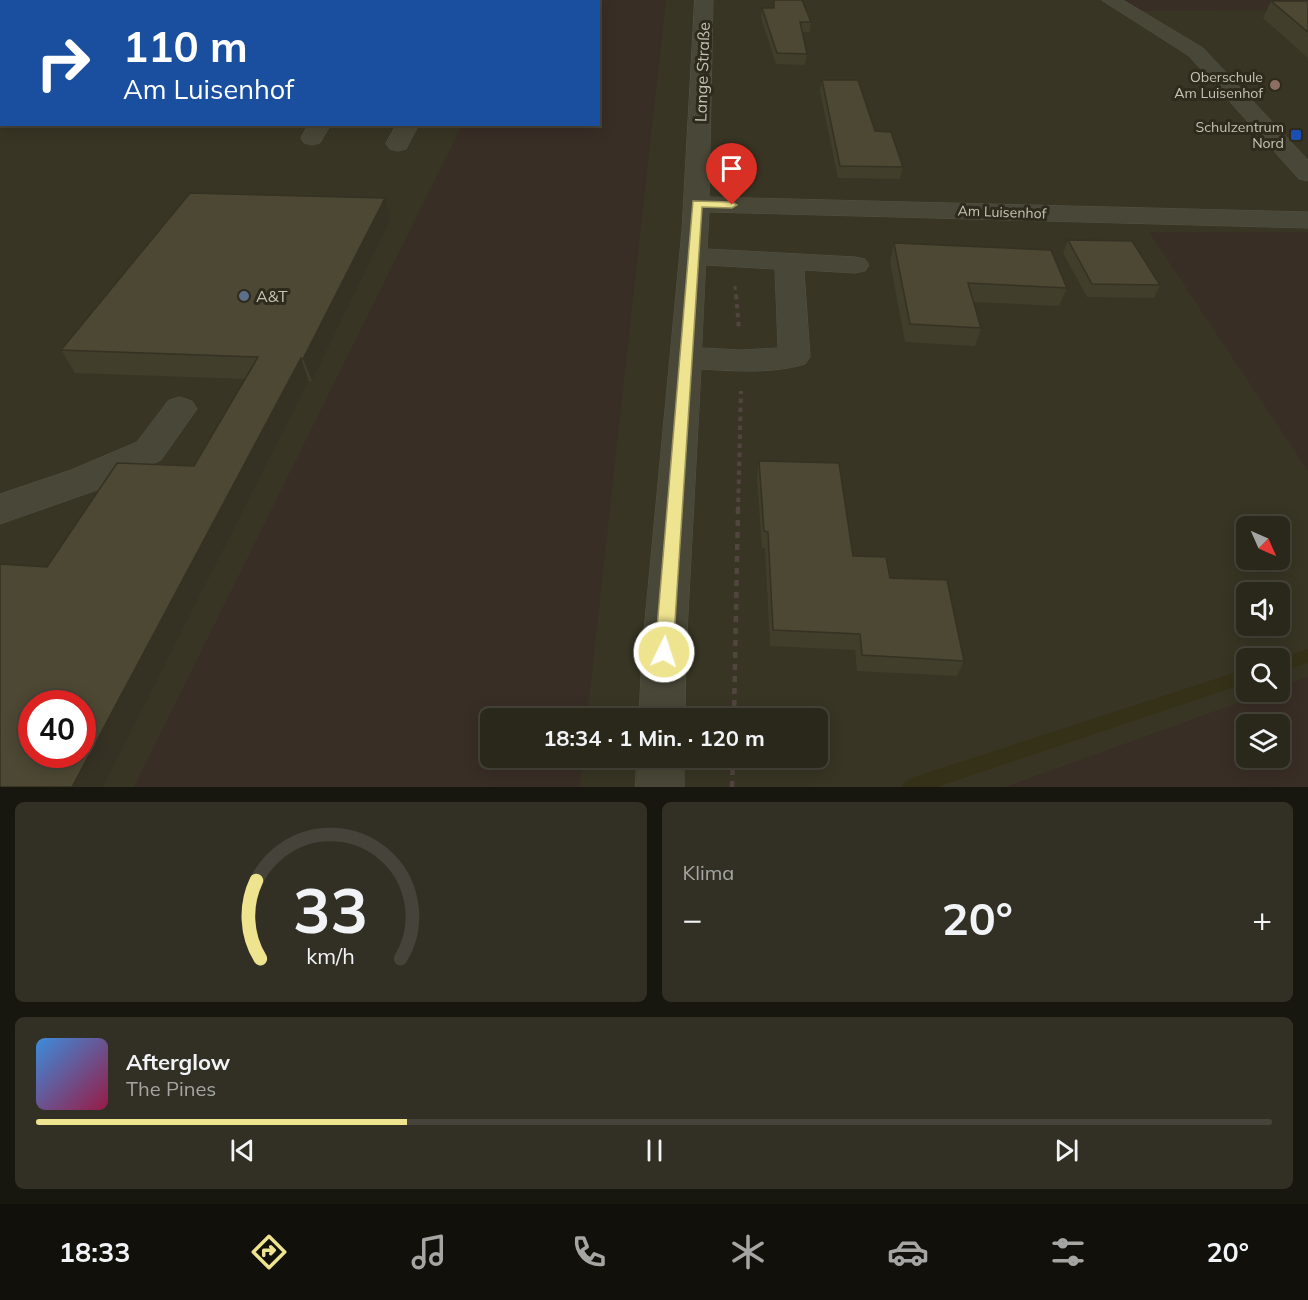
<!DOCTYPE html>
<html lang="de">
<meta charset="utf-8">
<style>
:root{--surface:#2a281b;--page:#323024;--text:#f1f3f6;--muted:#a5a6a3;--line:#46443a;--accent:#eee38f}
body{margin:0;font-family:Mulish,sans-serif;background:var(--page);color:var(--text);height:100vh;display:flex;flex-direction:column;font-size:22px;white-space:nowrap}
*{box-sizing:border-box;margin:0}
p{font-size:20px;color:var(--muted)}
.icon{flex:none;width:33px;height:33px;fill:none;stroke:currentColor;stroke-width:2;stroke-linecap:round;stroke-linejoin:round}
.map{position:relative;height:787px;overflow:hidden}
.sheet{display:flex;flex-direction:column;gap:15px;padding:15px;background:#17160f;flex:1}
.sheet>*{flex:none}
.guide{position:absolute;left:0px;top:0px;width:600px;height:126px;box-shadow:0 3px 15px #0003,0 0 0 2px var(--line);background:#1a4fa0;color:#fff;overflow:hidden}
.needle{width:39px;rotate:135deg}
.fabs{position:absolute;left:1236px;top:516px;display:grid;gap:12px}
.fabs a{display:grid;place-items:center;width:54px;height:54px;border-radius:9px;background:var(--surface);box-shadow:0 3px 15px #0003,0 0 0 2px var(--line);font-size:30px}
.speed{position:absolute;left:18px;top:690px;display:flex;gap:12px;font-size:30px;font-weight:700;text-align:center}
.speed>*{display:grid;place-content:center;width:78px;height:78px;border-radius:50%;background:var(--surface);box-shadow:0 3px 15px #0003,0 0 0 2px var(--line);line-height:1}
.speed .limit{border:9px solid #d22;background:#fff;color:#111}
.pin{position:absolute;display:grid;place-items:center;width:51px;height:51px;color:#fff;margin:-62px -26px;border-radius:50% 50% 50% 0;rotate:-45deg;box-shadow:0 0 6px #0007}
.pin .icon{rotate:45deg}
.me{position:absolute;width:66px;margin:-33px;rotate:4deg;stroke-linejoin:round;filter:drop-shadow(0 0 4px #0008)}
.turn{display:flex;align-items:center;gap:21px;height:126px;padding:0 24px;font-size:27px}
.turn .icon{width:78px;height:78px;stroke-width:2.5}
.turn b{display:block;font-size:42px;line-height:51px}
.big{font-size:45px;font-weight:700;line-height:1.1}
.sheet .card{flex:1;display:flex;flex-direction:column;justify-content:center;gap:9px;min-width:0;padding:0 21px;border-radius:9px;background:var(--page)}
.sheet .dial{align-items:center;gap:0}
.dial svg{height:156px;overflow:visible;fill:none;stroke:var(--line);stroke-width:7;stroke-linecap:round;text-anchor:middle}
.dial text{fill:var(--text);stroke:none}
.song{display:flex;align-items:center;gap:18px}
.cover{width:72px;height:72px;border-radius:9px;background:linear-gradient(135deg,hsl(210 70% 55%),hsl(340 70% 35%))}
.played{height:6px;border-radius:3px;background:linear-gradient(90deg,var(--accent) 30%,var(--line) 30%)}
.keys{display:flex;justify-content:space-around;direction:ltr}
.heat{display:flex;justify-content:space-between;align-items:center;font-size:33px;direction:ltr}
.sheet .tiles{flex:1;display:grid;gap:15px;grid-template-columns:1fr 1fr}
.card:last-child{grid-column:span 2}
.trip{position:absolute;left:480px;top:708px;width:348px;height:60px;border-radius:9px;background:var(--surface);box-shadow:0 3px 15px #0003,0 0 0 2px var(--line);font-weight:700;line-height:60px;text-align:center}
.tabs{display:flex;height:96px;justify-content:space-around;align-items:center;background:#11100b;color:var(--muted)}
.tabs .icon{width:42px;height:42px}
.tabs .active{color:var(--accent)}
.tabs b{font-size:27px;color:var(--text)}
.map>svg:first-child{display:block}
.green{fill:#392e26;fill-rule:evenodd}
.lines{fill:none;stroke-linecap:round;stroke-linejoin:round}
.stream{fill:#353118;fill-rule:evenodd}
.minor-casing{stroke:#555344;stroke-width:1}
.path-far2{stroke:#52453f;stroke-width:3;stroke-dasharray:4 4;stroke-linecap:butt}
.path-far1{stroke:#52453f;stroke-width:4;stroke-dasharray:4.5 4.5;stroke-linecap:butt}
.path{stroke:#52453f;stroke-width:4.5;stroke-dasharray:6 6;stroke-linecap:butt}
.minor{fill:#494737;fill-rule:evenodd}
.wall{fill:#413e2c}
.shaded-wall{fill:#353224}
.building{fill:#4c4833;stroke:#353224;stroke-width:1.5;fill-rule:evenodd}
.route{fill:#eee38f;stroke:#9b945d;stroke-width:1.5}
.education-dot{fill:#8d6e63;stroke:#2e2b1d;stroke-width:2}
.transit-dot{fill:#1a4fb4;stroke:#2e2b1d;stroke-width:2}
.service-dot{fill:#5c6f8a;stroke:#2e2b1d;stroke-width:2}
.labels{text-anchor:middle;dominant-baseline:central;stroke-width:6;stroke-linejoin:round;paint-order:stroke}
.far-poi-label{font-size:14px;fill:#c5c3b3;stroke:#2e2b1d;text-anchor:end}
.far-street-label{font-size:14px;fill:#c5c3b3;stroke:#2e2b1d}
.street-label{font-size:16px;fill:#c5c3b3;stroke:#2e2b1d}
.poi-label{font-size:16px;fill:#c5c3b3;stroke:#2e2b1d;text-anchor:start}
</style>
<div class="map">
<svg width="1308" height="787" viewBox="0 0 1308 787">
<rect width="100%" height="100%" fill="#383524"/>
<!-- green -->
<path class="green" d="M46,0H313L74,2Z
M523,0H666L587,718H490V758H583L580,787H134L462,125L598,124V2Z
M1110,0H1308V10L1134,11Z
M1149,232H1308V471Z
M1308,677V787H1005L1268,692H1280V687ZM1280,724V758H1246V724Z"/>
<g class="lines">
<!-- stream -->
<path class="stream" d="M1308,649V663L1280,672V658H1278Z
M1246,669V683L937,787H902L905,781L911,778Z"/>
<defs>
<path id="minor" d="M459,0H477L458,2Z
M495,0H513L494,2Z
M695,0H713L709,197L1308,212V228L709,212L707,249L855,257L865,259L869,265L865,271L855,273L804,270L810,357L805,364C772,374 735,371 701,369L686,652L685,718H639L642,652L682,230ZM706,265L775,269L778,348L741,350L702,348Z
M1102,0H1123L1203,48L1308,160V181L1299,179L1189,56Z
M0,101H2L0,115Z
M309,124H331L320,143L312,145L304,143L301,138Z
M397,124H419L406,149L398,151L390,149L386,144Z
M180,397L192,401L197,409L161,460L97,490L0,524V494L71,470L137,442L168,401Z
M637,758H684V787H636Z"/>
</defs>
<!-- minor casing -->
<use href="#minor" class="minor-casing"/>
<!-- path-far2 -->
<path class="path-far2" d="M735,286L736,296"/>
<!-- path-far1 -->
<path class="path-far1" d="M736,295L739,330
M738,511L741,391"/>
<!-- path -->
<path class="path" d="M734,718L738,509
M732,787L733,758"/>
<!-- minor -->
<use href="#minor" class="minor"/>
</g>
<!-- wall -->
<path class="wall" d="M773,0H802L811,22L810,32H802L807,54L805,65L776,64L761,18L762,8H773Z
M1271,1H1308V58L1263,18Z
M822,80L875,131L903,167L900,179L838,178L820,91Z
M385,198L391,219L312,381H309L103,787H0L47,567L194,466L245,379L75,373L61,350Z
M1068,240L1160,285L1154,298L1087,297L1063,253Z
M894,243L1067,288L1059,306L973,302L981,328L975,346L905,342L890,261Z
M759,461L853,556L890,578L964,661L957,676L857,671L855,650L770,646L765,548H762L757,478Z"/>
<!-- shaded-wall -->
<path class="shaded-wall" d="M385,198L391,219L312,381L303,359Z
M301,358L309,381L103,787H72Z"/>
<!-- building -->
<path class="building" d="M774,0H802L811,22H800L807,54L777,53L762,8H774Z
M1271,1H1308V32Z
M822,80H858L875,131L891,132L903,167L840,166Z
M190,193L385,198L303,359L301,358L72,787H0V564L47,567L117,463L194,466L258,357L61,350ZM32,704H82V754H32Z
M1068,240L1132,241L1160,285L1092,284Z
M894,243L1051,250L1067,288L968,283L981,328L910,324Z
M759,461L839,463L853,556L886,557L890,578L947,580L964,661L862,655L860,634L773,630L768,532L764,531Z"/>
<!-- route -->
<path class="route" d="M693,201L732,202L737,205L732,208L702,207L673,652L670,658L664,660L657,658L655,652Z"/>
<!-- markers -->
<circle class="education-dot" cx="1275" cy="85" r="6"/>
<rect class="transit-dot" x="1290" y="129" width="12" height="12" rx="3"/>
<circle class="service-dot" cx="244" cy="296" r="6"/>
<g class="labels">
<!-- far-poi labels -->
<g class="far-poi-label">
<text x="1263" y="77">Oberschule<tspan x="1263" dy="16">Am Luisenhof</tspan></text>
<text x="1284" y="127">Schulzentrum<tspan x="1284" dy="16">Nord</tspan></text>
</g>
<!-- far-street labels -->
<g class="far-street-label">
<text transform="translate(1002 212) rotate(2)">Am Luisenhof</text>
</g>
<!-- street labels -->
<g class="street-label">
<text transform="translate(702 72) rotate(-88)">Lange Straße</text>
</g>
<!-- poi labels -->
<g class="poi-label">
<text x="256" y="296">A&amp;T</text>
</g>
</g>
</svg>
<div class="fabs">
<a><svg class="needle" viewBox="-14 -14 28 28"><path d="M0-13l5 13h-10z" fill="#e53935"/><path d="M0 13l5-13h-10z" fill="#a5a6a3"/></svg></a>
<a><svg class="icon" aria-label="sound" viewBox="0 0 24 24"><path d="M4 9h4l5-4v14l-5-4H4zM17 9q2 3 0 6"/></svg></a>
<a><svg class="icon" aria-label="search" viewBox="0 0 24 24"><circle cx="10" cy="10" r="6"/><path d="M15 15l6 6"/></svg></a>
<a><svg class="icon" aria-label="layers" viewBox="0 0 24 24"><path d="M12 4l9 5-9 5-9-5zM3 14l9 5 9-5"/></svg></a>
</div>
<div class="speed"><div class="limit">40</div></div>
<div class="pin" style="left:732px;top:205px;background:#d93025"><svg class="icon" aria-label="arrive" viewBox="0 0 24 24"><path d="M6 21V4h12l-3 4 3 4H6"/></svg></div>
<svg class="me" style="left:664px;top:652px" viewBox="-20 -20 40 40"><circle r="17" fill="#eee38f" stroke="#fff" stroke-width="3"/><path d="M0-11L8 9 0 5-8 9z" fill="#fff"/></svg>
<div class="trip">18:34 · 1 Min. · 120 m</div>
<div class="guide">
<div class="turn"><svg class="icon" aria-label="right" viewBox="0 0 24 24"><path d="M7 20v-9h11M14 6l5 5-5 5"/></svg><div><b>110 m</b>Am Luisenhof</div></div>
</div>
</div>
<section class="sheet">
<div class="tiles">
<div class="card dial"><svg viewBox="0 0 100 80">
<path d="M14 69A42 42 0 1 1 86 69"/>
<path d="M14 69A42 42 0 0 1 12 29" stroke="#eee38f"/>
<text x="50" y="56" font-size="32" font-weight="700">33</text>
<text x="50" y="72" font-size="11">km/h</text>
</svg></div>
<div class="card"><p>Klima</p>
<div class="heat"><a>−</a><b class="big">20°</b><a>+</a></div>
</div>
<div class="card">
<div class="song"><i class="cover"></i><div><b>Afterglow</b><p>The Pines</p></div></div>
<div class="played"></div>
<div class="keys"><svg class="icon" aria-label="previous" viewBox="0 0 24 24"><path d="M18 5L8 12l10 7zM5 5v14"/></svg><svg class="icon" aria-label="pause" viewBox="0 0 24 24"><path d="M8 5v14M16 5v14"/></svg><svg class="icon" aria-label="next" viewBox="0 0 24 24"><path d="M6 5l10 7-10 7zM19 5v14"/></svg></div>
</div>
</div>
</section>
<nav class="tabs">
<b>18:33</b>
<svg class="icon active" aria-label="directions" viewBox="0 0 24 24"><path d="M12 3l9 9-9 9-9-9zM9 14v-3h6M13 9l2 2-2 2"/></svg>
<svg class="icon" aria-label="music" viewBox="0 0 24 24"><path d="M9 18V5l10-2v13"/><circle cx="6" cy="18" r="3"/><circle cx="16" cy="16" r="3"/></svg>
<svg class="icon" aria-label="phone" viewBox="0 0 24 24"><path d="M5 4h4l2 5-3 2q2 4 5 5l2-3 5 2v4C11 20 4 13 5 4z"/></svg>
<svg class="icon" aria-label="climate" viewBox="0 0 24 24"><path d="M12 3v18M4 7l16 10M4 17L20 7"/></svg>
<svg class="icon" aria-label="car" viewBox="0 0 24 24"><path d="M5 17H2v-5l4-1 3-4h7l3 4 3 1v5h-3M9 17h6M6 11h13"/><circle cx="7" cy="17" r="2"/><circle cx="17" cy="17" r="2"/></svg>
<svg class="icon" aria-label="filters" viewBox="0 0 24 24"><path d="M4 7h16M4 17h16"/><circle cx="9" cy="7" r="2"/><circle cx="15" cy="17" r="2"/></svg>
<b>20°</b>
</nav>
